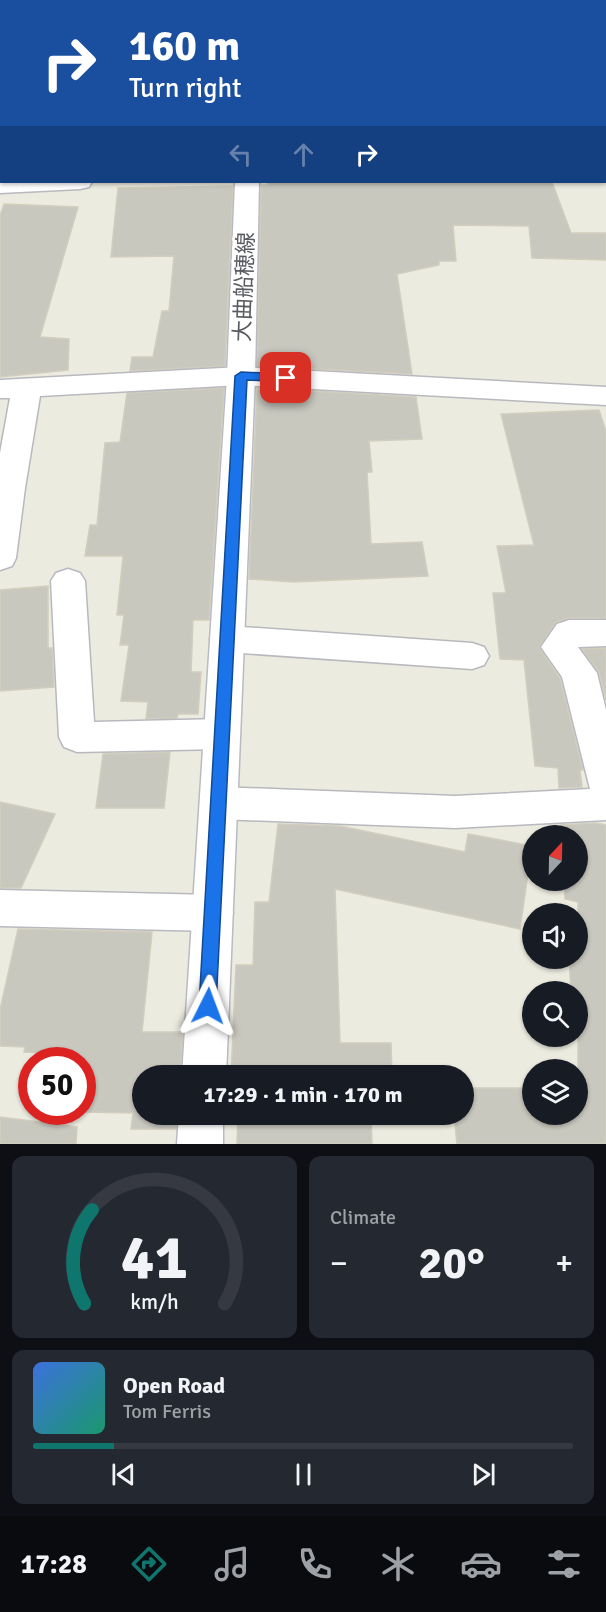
<!DOCTYPE html>
<meta charset="utf-8">
<style>
:root{--surface:#171b24;--page:#242831;--text:#f1f3f6;--muted:#9ea1a6;--line:#363941;--accent:#0f766e}
body{margin:0;font-family:Signika,"Noto Sans JP",sans-serif;background:var(--page);color:var(--text);height:100vh;display:flex;flex-direction:column;font-size:22px;white-space:nowrap}
*{box-sizing:border-box;margin:0}
p{font-size:20px;color:var(--muted)}
.icon{flex:none;width:33px;height:33px;fill:none;stroke:currentColor;stroke-width:2;stroke-linecap:round;stroke-linejoin:round}
.map{position:relative;height:1144px;overflow:hidden}
.panel{display:flex;flex-direction:column;gap:12px;padding:12px;background:#0d0f14;flex:1}
.panel>*{flex:none}
.banner{position:absolute;left:0px;top:0px;width:606px;height:183px;box-shadow:0 2px 4px #0004;background:#1a4fa0;color:#fff;overflow:hidden}
.needle{width:39px;rotate:22deg}
.tools{position:absolute;left:522px;top:825px;display:grid;gap:12px}
.tools a{display:grid;place-items:center;width:66px;height:66px;border-radius:50%;background:var(--surface);box-shadow:0 2px 4px #0004;font-size:30px}
.speed{position:absolute;left:18px;top:1047px;display:flex;gap:12px;font-size:30px;font-weight:700;text-align:center}
.speed>*{display:grid;place-content:center;width:78px;height:78px;border-radius:50%;background:var(--surface);box-shadow:0 2px 4px #0004;line-height:1}
.speed .limit{border:9px solid #d22;background:#fff;color:#111}
.pin{position:absolute;display:grid;place-items:center;width:51px;height:51px;color:#fff;margin:-26px;border-radius:12px;box-shadow:0 3px 9px #0006}
.me{position:absolute;width:66px;margin:-33px;rotate:3deg;stroke-linejoin:round;filter:drop-shadow(0 0 4px #0008)}
.turn{display:flex;align-items:center;gap:21px;height:126px;padding:0 30px;font-size:27px}
.turn .icon{width:78px;height:78px;stroke-width:2.5}
.turn b{display:block;font-size:42px;line-height:51px}
.lanes{display:flex;align-items:center;height:57px;padding:0 30px;background:#0003;justify-content:center;gap:30px;direction:ltr}
.lanes .off{opacity:.35}
.big{font-size:45px;font-weight:800;line-height:1.1}
.panel .card{flex:1;display:flex;flex-direction:column;justify-content:center;gap:9px;min-width:0;padding:0 21px;border-radius:12px;background:var(--page)}
.panel .dial{align-items:center;gap:0}
.dial svg{height:156px;overflow:visible;fill:none;stroke:var(--line);stroke-width:7;stroke-linecap:round;text-anchor:middle}
.dial text{fill:var(--text);stroke:none}
.song{display:flex;align-items:center;gap:18px}
.cover{width:72px;height:72px;border-radius:9px;background:linear-gradient(135deg,hsl(220 70% 55%),hsl(160 70% 35%))}
.played{height:6px;border-radius:3px;background:linear-gradient(90deg,var(--accent) 15%,var(--line) 15%)}
.keys{display:flex;justify-content:space-around;direction:ltr}
.heat{display:flex;justify-content:space-between;align-items:center;font-size:33px;direction:ltr}
.panel .tiles{flex:1;display:grid;gap:12px;grid-template-columns:1fr 1fr}
.card:last-child{grid-column:span 2}
.trip{position:absolute;left:132px;top:1065px;width:342px;height:60px;border-radius:30px;background:var(--surface);box-shadow:0 2px 4px #0004;font-weight:800;line-height:60px;text-align:center}
.dock{display:flex;height:96px;justify-content:space-around;align-items:center;background:#090b0e;color:var(--muted)}
.dock .icon{width:42px;height:42px}
.dock .selected{color:var(--accent)}
.dock b{font-size:27px;color:var(--text)}
.map>svg:first-child{display:block}
.building{fill:#c9c8bf;stroke:#d1cebe;stroke-width:1.5}
.lines{fill:none;stroke-linecap:round;stroke-linejoin:round}
.street-casing{stroke:#b8b9bf;stroke-width:3}
.secondary-casing{stroke:#b9bbc2;stroke-width:3}
.primary-casing{stroke:#f5dd50;stroke-width:3}
.street{fill:#fff;fill-rule:evenodd}
.secondary{fill:#fff;fill-rule:evenodd}
.primary{fill:#fffca2;fill-rule:evenodd}
.route{fill:#1a73e8;stroke:#114b97;stroke-width:1.5}
.labels{text-anchor:middle;dominant-baseline:central;stroke-width:5;stroke-linejoin:round;paint-order:stroke}
.street-label{font-size:22px;fill:#595b61;stroke:#fff}
</style>
<div class="map">
<svg width="606" height="1144" viewBox="0 0 606 1144">
<rect width="100%" height="100%" fill="#ecebe0"/>
<!-- building -->
<path class="building" d="M268,182H552L571,233H606V260L532,258L529,226L453,225L456,261H439V265L397,274L412,374L257,366L261,185H268Z
M233,186L225,366L130,371L132,357H153L162,311H169L174,256L111,257L118,188Z
M4,204L78,207L40,337L69,339L68,370L0,377V216Z
M224,388L209,620H193L191,672H201L198,714H178L177,718L146,719L148,702L121,701L129,645H120L124,615H117L123,556H85L90,525H97L105,443L120,442L127,393Z
M257,388L416,397L422,439L369,441L372,472H367L371,544L422,542L428,576L293,582L249,579Z
M599,410L606,431V618H569L556,622L539,647L560,678L583,770H580L582,787L559,788L558,768L535,766L524,660L500,659L493,593H506L497,546L534,545L501,414Z
M48,586V648H52L54,687L0,691V590Z
M606,648V700L599,672L582,649Z
M170,752L164,808H96L103,754Z
M0,802L55,814L21,888H0Z
M596,823L606,825V1144H457L454,1114H464V1088H532V1114H578V1037H573L578,1036V992H571L569,958H578V902L565,899L564,880H578V836H562L561,825Z
M278,824L340,826L465,852L468,834L532,846L520,929L335,889L340,1043H391L392,1076H231L236,965H253L255,902H269Z
M18,929L152,932L142,1032H183L180,1076H142V1114H177L176,1129H131L133,1113L82,1112V1060H76L77,1054L24,1052L25,1047L0,1046V1010Z
M238,1114H371L372,1144H237Z
M0,1117L77,1127L76,1144H0Z"/>
<g class="lines">
<defs>
<path id="street" d="M604,152H606V166H604Z
M0,179L2,182H92L89,187L80,189L0,193Z
M241,367L606,387V405L241,385L40,396L25,488L16,558L12,566L0,570V453L10,398H0V380Z
M68,569L80,573L85,581L94,722L222,719L235,724L240,734L235,744L222,749L77,752L64,747L59,737L51,581L56,573Z
M569,620H606V646L578,647L597,673L606,710V820L455,828L219,819L206,814L200,803L206,792L219,787L455,796L590,789L562,677L541,647L557,624Z
M227,626L472,643L484,647L489,656L484,665L472,669L227,652L215,648L210,639L215,630Z
M0,890L213,895L227,900L233,913L227,926L213,931L0,926Z"/>
<path id="secondary" d="M249,0H269L248,2Z
M235,182H259L255,376L226,1076H182L227,376Z
M179,1114H223V1144H177Z"/>
<path id="primary" d="M211,0H243L244,2H212Z
M604,18H606V30H604Z"/>
</defs>
<!-- street casing -->
<use href="#street" class="street-casing"/>
<!-- secondary casing -->
<use href="#secondary" class="secondary-casing"/>
<!-- primary casing -->
<use href="#primary" class="primary-casing"/>
<!-- street -->
<use href="#street" class="street"/>
<!-- secondary -->
<use href="#secondary" class="secondary"/>
<!-- primary -->
<use href="#primary" class="primary"/>
</g>
<!-- route -->
<path class="route" d="M241,372L286,374L292,378L286,382L247,380L216,1006L214,1011L208,1014L201,1011L199,1006L235,376Z"/>
<g class="labels">
<!-- street labels -->
<g class="street-label">
<text transform="translate(244 287) rotate(-88)">大曲船穂線</text>
</g>
</g>
</svg>
<div class="tools">
<a><svg class="needle" viewBox="-14 -14 28 28"><path d="M0-13l5 13h-10z" fill="#e53935"/><path d="M0 13l5-13h-10z" fill="#9ea1a6"/></svg></a>
<a><svg class="icon" aria-label="sound" viewBox="0 0 24 24"><path d="M4 9h4l5-4v14l-5-4H4zM17 9q2 3 0 6"/></svg></a>
<a><svg class="icon" aria-label="search" viewBox="0 0 24 24"><circle cx="10" cy="10" r="6"/><path d="M15 15l6 6"/></svg></a>
<a><svg class="icon" aria-label="layers" viewBox="0 0 24 24"><path d="M12 4l9 5-9 5-9-5zM3 14l9 5 9-5"/></svg></a>
</div>
<div class="speed"><div class="limit">50</div></div>
<div class="pin" style="left:286px;top:378px;background:#d93025"><svg class="icon" aria-label="arrive" viewBox="0 0 24 24"><path d="M6 21V4h12l-3 4 3 4H6"/></svg></div>
<svg class="me" style="left:208px;top:1006px" viewBox="-20 -20 40 40"><path d="M0-17L14 15 0 8-14 15z" fill="#1a73e8" stroke="#fff" stroke-width="4"/></svg>
<div class="trip">17:29 · 1 min · 170 m</div>
<div class="banner">
<div class="turn"><svg class="icon" aria-label="right" viewBox="0 0 24 24"><path d="M7 20v-9h11M14 6l5 5-5 5"/></svg><div><b>160 m</b>Turn right</div></div>
<div class="lanes"><svg class="icon off" aria-label="left" viewBox="0 0 24 24"><path d="M17 20v-9H6M10 6l-5 5 5 5"/></svg><svg class="icon off" aria-label="ahead" viewBox="0 0 24 24"><path d="M12 20V5M6 11l6-6 6 6"/></svg><svg class="icon" aria-label="right" viewBox="0 0 24 24"><path d="M7 20v-9h11M14 6l5 5-5 5"/></svg></div>
</div>
</div>
<section class="panel">
<div class="tiles">
<div class="card dial"><svg viewBox="0 0 100 80">
<path d="M14 69A42 42 0 1 1 86 69"/>
<path d="M14 69A42 42 0 0 1 18 21" stroke="#0f766e"/>
<text x="50" y="56" font-size="32" font-weight="700">41</text>
<text x="50" y="72" font-size="11">km/h</text>
</svg></div>
<div class="card"><p>Climate</p>
<div class="heat"><a>−</a><b class="big">20°</b><a>+</a></div>
</div>
<div class="card">
<div class="song"><i class="cover"></i><div><b>Open Road</b><p>Tom Ferris</p></div></div>
<div class="played"></div>
<div class="keys"><svg class="icon" aria-label="previous" viewBox="0 0 24 24"><path d="M18 5L8 12l10 7zM5 5v14"/></svg><svg class="icon" aria-label="pause" viewBox="0 0 24 24"><path d="M8 5v14M16 5v14"/></svg><svg class="icon" aria-label="next" viewBox="0 0 24 24"><path d="M6 5l10 7-10 7zM19 5v14"/></svg></div>
</div>
</div>
</section>
<nav class="dock">
<b>17:28</b>
<svg class="icon selected" aria-label="directions" viewBox="0 0 24 24"><path d="M12 3l9 9-9 9-9-9zM9 14v-3h6M13 9l2 2-2 2"/></svg>
<svg class="icon" aria-label="music" viewBox="0 0 24 24"><path d="M9 18V5l10-2v13"/><circle cx="6" cy="18" r="3"/><circle cx="16" cy="16" r="3"/></svg>
<svg class="icon" aria-label="phone" viewBox="0 0 24 24"><path d="M5 4h4l2 5-3 2q2 4 5 5l2-3 5 2v4C11 20 4 13 5 4z"/></svg>
<svg class="icon" aria-label="climate" viewBox="0 0 24 24"><path d="M12 3v18M4 7l16 10M4 17L20 7"/></svg>
<svg class="icon" aria-label="car" viewBox="0 0 24 24"><path d="M5 17H2v-5l4-1 3-4h7l3 4 3 1v5h-3M9 17h6M6 11h13"/><circle cx="7" cy="17" r="2"/><circle cx="17" cy="17" r="2"/></svg>
<svg class="icon" aria-label="filters" viewBox="0 0 24 24"><path d="M4 7h16M4 17h16"/><circle cx="9" cy="7" r="2"/><circle cx="15" cy="17" r="2"/></svg>
</nav>
